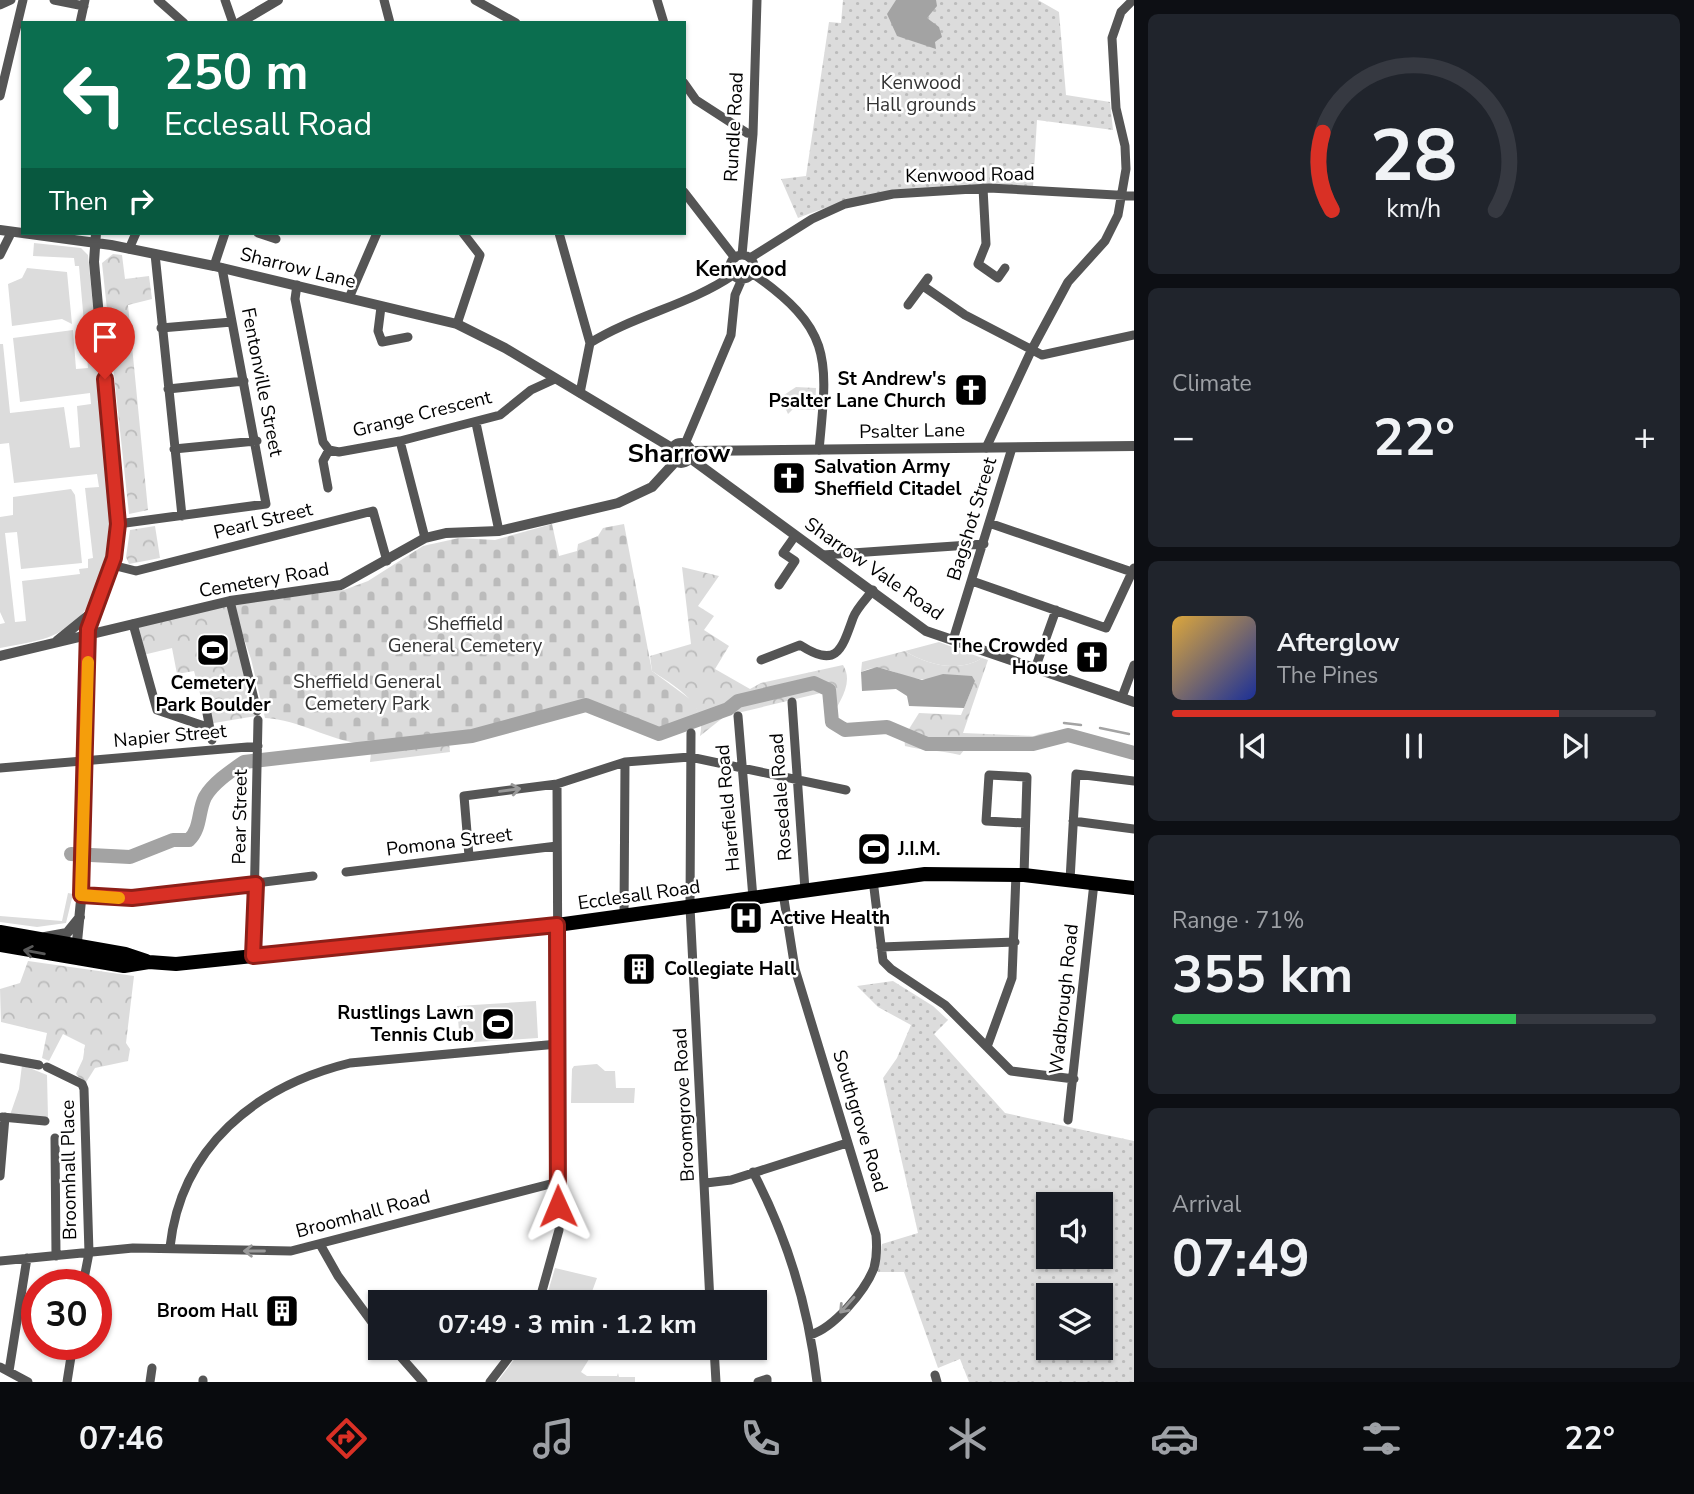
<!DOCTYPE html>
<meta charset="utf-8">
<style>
:root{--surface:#171b24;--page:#20242c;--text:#f1f3f6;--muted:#9ea1a6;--line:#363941;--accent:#d93025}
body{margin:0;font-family:"Nunito Sans",sans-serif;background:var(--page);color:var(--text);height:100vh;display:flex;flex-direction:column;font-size:26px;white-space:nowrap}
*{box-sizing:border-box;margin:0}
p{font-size:23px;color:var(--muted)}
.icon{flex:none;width:38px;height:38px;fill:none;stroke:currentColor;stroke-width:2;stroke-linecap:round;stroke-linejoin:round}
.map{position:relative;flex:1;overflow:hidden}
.drawer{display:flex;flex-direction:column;gap:14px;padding:14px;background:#0d0f14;width:560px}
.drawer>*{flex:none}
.top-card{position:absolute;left:21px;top:21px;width:665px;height:214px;border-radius:0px;box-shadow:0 2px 5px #0004;background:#0b6e4f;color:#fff;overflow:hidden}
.fabs{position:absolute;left:1036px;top:1192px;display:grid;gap:14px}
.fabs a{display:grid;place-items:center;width:77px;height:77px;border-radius:0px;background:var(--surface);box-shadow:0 2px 5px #0004;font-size:35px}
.speed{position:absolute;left:21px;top:1269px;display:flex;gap:14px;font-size:35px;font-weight:700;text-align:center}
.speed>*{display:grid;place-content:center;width:91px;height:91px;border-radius:50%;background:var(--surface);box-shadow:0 2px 5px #0004;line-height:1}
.speed .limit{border:10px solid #d22;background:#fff;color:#111}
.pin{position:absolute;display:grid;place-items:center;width:60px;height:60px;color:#fff;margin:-72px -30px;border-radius:50% 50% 50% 0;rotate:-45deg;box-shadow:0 0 7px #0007}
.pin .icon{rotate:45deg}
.me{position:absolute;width:77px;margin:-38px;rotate:359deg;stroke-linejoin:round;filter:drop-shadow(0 0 5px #0008)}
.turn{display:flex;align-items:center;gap:24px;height:147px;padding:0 28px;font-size:32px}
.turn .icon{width:91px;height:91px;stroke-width:2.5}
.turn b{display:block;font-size:49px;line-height:60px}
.then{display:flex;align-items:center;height:66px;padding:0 28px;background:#0003;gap:14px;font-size:26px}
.big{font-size:52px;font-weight:700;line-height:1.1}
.drawer .widget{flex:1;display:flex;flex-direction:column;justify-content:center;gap:10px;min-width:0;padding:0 24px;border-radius:10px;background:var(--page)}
.drawer .dial{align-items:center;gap:0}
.dial svg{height:182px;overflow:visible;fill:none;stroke:var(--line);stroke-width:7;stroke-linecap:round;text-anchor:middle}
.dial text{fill:var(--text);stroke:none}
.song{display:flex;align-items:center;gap:21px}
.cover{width:84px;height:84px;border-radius:10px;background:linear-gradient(135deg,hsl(40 70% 55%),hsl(230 70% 35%))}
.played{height:7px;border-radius:4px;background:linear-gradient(90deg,var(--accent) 80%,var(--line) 80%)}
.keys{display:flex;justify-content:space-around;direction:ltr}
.heat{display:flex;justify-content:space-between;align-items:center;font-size:38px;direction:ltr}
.charge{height:10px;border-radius:5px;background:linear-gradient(90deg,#34c759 71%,var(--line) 0)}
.trip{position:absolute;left:368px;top:1290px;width:399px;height:70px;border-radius:0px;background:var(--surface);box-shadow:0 2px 5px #0004;font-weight:700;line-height:70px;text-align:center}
.tabs{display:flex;height:112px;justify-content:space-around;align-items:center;background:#090b0e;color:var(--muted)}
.tabs .icon{width:49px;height:49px}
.tabs .on{color:var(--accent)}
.tabs b{font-size:32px;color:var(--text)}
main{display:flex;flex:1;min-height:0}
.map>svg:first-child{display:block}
.grass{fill:#dcdcdc}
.forest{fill:url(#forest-crowns)}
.cemetery{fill:url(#cemetery-stones)}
.garden{fill:url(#garden-dots);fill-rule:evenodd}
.water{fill:#a3a3a3}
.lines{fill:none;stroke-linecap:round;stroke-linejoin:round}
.stream{stroke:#a3a3a3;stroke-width:2.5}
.river{stroke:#a3a3a3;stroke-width:14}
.minor{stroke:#555;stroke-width:9}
.tertiary{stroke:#555;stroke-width:10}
.primary{stroke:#000;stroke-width:14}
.oneway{stroke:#999}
.oneway2{stroke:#595959}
.route-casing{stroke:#8d1f18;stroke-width:18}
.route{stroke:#d93025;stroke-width:12}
.slow{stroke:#f59e0b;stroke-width:12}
.labels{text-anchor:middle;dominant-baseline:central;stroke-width:5;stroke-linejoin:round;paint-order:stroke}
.park-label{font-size:19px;fill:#333;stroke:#fff}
.street-label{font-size:19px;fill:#000;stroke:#fff}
.poi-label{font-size:19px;font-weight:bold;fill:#000;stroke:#fff;text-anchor:end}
.neighbourhood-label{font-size:21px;font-weight:bold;fill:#000;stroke:#fff}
.district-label{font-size:26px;font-weight:bold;fill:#000;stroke:#fff}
</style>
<main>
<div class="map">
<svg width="1134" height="1382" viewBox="0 0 1134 1382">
<defs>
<pattern id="forest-crowns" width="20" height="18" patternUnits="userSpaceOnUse" patternTransform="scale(1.75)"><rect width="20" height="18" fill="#dcdcdc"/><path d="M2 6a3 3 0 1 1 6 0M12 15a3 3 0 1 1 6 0" fill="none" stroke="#bbb"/></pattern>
<pattern id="cemetery-stones" width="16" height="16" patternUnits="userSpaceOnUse" patternTransform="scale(1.75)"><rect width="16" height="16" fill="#dcdcdc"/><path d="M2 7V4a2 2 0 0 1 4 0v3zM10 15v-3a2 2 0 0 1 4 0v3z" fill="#bbb"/></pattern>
<pattern id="garden-dots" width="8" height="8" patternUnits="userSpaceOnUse" patternTransform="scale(1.75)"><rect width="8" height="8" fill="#dcdcdc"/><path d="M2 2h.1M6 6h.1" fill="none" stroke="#bbb" stroke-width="1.8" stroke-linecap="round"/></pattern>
</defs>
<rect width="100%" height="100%" fill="#fff"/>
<!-- grass -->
<path class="grass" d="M34,243L81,248L88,255L113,515C112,564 97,623 43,639C29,643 14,645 0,648V624L5,623L0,612V517L13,515V497L71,489L75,495L82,563L21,569L17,532L5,533L15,622L26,621L22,581L80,574L79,569L88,568V559L93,558L85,488L99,487L97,474L14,483L9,443L0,444V344H3L10,413L64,407L70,448L80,447L77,406L91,404L90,393L20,402L13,338L73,330L76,369L88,368L79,266H75L74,258L33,256Z
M27,268L67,272L72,324L62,319L12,326L8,284L22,278Z
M939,642L982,658C959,673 927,665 905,651Z
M68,893L73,894L66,923L37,927L0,922V916L62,921Z
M536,1001L538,1038L460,1043L457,1006Z
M597,1064L605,1071H615L616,1088H635L634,1103H571L572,1069L574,1066Z
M22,1065L47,1075L48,1118L10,1115L19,1089Z
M555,1268L597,1278L590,1297L603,1302H545Z
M523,1348H591V1356L581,1372L587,1376H617L618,1373L619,1377H635V1382H497Z
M629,1348H684L689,1354L638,1355L635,1359L630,1356Z"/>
<!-- forest -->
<path class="forest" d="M113,254L122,255L125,279L149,276L152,299L128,305L148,510L129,514L102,263Z
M796,387L816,388L815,410L793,409L788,414L783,403L784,395Z
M155,526L160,558L129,564L126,557L130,530Z
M682,567L719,576L698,606L714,616L704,630L729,646L715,669L750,689L761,683L843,665C855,684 837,704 830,721L825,692L725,716L700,736C707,703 676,687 652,671L650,656L691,644Z
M227,605L256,716L208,724L194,671L177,674L172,648L143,655L135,626Z
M905,651C927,665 959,673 982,658L988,660L963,733L1034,736C1066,723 1103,743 1134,750V755L1060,740L1035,747L965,749L960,755C941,750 923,751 905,746L904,737L919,713L961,715L975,681C946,668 945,681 920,679C899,678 882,660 861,672L862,662Z
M449,743L450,752L370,762L371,753Z
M28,961L134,976L126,1043L130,1049L128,1061L95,1068L85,1084L76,1074L83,1059L85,1045L63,1034L49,1061L42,1058L47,1033L1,1022L0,989L20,983Z"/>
<!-- cemetery -->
<path class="cemetery" d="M552,524L559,556L577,551L578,544L598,536L603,528L624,524L652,671L694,702L703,724L672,734L656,732L586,704L488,730L362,744C328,740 300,720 265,718L251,659L232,604L344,590L368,581L423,546L459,538L495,540Z"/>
<!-- garden -->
<path class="garden" d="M843,0H1038L1059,12L1066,95L1110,102L1113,130L1037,120L1033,187C946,185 880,186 798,218L781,179L806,176L829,22L841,23Z
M893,981L933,1006L948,1020L934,1034L1005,1113L1134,1141V1382H969L960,1359L938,1368L904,1272H878L882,1244L918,1233L883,1078L897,1058L911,1025L878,1007L857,986ZM1048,1204H1101V1256H1048ZM1048,1295H1101V1348H1048Z"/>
<!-- water -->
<path class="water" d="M896,0H936L937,6L927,18L939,27L942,37L935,42L936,49L897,36L887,14Z
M877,667L922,680L943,674L972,676L975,681L964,708L909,706L907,696L896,689L862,691L861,672Z"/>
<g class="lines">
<!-- stream -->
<path class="stream" d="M1064,723L1081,725
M1100,728L1129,734"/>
<!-- river -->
<path class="river" d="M71,854L130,857L173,840H189C201,829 198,811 205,797C213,783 231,771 244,762L472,736L586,705L659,734L728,709L738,701L814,683L829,690L832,722L845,730L887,727L927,744H1033L1068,735L1134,753"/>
<!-- minor -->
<path class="minor" d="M54,0L84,6
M158,0L184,23
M225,0L233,23
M384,0L390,23
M475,0L516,23
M657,0L664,23
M0,5L11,0
M80,23L85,0
M684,83L696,100L747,133L753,134
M0,96L23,0
M983,188L986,244L978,264L998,278L1005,268
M684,192L735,258
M258,233L276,239
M559,233L590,343L580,393
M129,249L136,233
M155,254L182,516
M0,255L11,233
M742,255L753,134L757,0
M730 267a12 12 0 1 1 24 0a12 12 0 1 1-24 0Z
M750,258L812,219L845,204L893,194L989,188L1134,196
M214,266L225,233
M752,273C833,330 828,357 819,450
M297,285L295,299L323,442L329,450L339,452L400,441L500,415L531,390L555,379
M923,286L965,315L1042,355L1134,335
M349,298L377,233
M908,305L928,278
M381,307L378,331L382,342L408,337
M457,324L480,255L463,233
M161,328L232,322
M590,343C635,315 689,305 733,275
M168,389L244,381
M476,423L499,531
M400,441L425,538
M685,444L731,335L735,295L742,279
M986,448L1032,349L1068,282L1105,241L1118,215L1126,169L1125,146L1116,108L1112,38L1121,12L1133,0
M174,449L257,441
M328,488L323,461L329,450
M989,523L1132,572
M118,524L266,504L222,268
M823,555L984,544
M112,565L136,571L373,511L387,561
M972,581L1106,628L1134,568
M779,585L795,561L783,553L795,536
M230,601L257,711
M133,624L157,710L210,728
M953,640L1012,448
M761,660L800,645C836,668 841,652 853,618C856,609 867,598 873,590
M1036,666L1056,610
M1122,697L1134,665
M792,702L805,890
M206,708L212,740
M738,716L753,898
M691,733L690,907L710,1302
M0,768L258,746
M1073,821L1134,829
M469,856L464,796L557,784L625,762L690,757L846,790
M346,872L557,846
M1024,875L1027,777L989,775L986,821L1025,823
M873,880L883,961L891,969L945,1005L1011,1071L1074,1079
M1070,880L1076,774L1134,781
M783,893L795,969L876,1235C877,1246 877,1257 874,1268C865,1291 834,1328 810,1335
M81,895L132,898L313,876
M624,916L625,762
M881,947L1015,942
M253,956L258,720
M987,1047L1012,978L1016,874
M0,1058L39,1065
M47,1067L82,1084L84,1089L89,1253L83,1284
M2,1117L45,1121
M1068,1120L1094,883
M55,1138L56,1256
M753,1172C787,1237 809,1309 817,1382
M0,1176L5,1117
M706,1183L731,1180L847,1143
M321,1246L338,1276L380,1333
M170,1247C181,1147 256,1086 350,1063L558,1044
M0,1261L133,1248L291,1251L558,1182
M539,1302L559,1230L557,784
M393,1348L423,1382
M714,1348L716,1382
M0,1367L28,1382
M9,1371L27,1258
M935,1375L937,1382
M67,1382L73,1344
M150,1382L152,1368
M203,1382V1380
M490,1382L516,1348
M758,1382L767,1379V1382"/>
<!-- tertiary -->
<path class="tertiary" d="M239,23L278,0
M0,230L111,245L214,266L457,324L505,348L672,448
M671 453a10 10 0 1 1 20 0a10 10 0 1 1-20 0Z
M691,451L1134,446
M690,458L926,631L1134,702
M57,641L94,611
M0,656L230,601L341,585L425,538L446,533L499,531L618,503L652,487L675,462
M45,937L67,933L80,917
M76,952L85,859L88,629L114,558L118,524L94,262L96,233"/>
<!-- primary -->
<path class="primary" d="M0,932L125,954L146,961
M0,945L124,966L149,962L176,964L557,925L925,874L1024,875L1134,888"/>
</g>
<!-- one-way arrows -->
<defs><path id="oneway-shaft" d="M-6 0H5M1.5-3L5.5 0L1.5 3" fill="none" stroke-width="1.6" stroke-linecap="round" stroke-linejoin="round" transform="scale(1.75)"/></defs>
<g class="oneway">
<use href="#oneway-shaft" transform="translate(510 790) rotate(-7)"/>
<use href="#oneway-shaft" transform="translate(254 1251) rotate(180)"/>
<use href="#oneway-shaft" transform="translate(847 1305) rotate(132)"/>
</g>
<use class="oneway2" href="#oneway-shaft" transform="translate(34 952) rotate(-170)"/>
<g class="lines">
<defs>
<path id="route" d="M105,379L118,524L114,558L88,629L81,895L132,898L256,884L253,956L557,925L558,1206"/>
</defs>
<!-- route casing -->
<use href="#route" class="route-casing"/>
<!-- route -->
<use href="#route" class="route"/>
<!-- slow -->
<path class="slow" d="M88,662L81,895L119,898"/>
</g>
<!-- icons -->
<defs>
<symbol id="church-square" viewBox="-11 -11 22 22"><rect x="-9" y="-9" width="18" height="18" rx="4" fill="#000" stroke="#fff"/><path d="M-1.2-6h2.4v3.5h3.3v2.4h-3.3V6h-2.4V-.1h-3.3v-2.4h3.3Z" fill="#fff"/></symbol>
<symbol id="stadium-square" viewBox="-11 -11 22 22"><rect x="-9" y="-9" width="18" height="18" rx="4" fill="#000" stroke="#fff"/><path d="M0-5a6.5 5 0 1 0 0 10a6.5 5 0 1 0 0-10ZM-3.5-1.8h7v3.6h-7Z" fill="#fff"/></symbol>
<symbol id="hospital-square" viewBox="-11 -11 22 22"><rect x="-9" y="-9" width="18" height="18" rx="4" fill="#000" stroke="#fff"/><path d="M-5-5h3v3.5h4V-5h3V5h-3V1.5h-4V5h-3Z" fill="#fff"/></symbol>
<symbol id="building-square" viewBox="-11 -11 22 22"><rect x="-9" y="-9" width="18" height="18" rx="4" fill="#000" stroke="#fff"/><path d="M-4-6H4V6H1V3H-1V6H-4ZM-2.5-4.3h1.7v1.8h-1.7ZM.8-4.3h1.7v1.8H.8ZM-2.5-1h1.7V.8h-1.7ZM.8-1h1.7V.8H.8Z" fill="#fff"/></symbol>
</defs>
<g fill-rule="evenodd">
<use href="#church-square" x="952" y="371" width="38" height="38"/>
<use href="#church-square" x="770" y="459" width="38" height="38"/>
<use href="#stadium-square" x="194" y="631" width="38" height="38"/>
<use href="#church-square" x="1073" y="638" width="38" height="38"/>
<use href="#stadium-square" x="855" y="830" width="38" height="38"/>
<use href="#hospital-square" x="727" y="899" width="38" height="38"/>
<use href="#building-square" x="620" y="950" width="38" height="38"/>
<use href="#stadium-square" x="479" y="1005" width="38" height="38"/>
<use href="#building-square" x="263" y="1292" width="38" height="38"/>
</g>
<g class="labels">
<!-- park labels -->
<g class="park-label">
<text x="921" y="83">Kenwood<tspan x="921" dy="22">Hall grounds</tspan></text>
<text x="465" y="624">Sheffield<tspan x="465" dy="22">General Cemetery</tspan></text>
<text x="367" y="682">Sheffield General<tspan x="367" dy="22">Cemetery Park</tspan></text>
</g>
<!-- street labels -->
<g class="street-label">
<text transform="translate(734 127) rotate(-87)">Rundle Road</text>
<text transform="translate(970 175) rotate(-1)">Kenwood Road</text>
<text transform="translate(298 268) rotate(14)">Sharrow Lane</text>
<text transform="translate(262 382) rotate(79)">Fentonville Street</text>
<text transform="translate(422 414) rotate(-14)">Grange Crescent</text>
<text transform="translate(912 431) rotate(-1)">Psalter Lane</text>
<text transform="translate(972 519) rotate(-73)">Bagshot Street</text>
<text transform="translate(263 521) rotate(-14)">Pearl Street</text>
<text transform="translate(874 569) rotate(35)">Sharrow Vale Road</text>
<text transform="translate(264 580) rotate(-10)">Cemetery Road</text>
<text transform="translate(170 736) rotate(-5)">Napier Street</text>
<text transform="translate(781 797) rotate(-94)">Rosedale Road</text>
<text transform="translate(728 808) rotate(-95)">Harefield Road</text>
<text transform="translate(240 817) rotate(-89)">Pear Street</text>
<text transform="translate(449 842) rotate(-7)">Pomona Street</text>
<text transform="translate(639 895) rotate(-8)">Ecclesall Road</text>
<text transform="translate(1064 999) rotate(-84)">Wadbrough Road</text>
<text transform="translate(684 1105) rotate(-93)">Broomgrove Road</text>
<text transform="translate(860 1121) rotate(73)">Southgrove Road</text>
<text transform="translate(69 1170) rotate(-91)">Broomhall Place</text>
<text transform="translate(363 1214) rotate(-15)">Broomhall Road</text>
</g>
<!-- poi labels -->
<g class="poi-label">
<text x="946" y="379">St Andrew's<tspan x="946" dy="22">Psalter Lane Church</tspan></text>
<text x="814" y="467" text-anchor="start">Salvation Army<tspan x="814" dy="22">Sheffield Citadel</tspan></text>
<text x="1068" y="646">The Crowded<tspan x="1068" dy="22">House</tspan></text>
<text x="213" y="683" text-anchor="middle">Cemetery<tspan x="213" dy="22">Park Boulder</tspan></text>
<text x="898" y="849" text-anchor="start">J.I.M.</text>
<text x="770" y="918" text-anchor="start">Active Health</text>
<text x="664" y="969" text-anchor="start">Collegiate Hall</text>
<text x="474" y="1013">Rustlings Lawn<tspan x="474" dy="22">Tennis Club</tspan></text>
<text x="258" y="1311">Broom Hall</text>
</g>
<!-- neighbourhood labels -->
<g class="neighbourhood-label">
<text x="741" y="269">Kenwood</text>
</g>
<!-- district labels -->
<g class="district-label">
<text x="679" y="453">Sharrow</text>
</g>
</g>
</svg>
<div class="fabs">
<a><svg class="icon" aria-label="sound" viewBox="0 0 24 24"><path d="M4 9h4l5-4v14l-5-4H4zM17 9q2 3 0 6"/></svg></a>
<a><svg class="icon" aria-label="layers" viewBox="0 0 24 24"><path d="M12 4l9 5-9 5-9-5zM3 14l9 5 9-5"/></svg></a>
</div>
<div class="speed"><div class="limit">30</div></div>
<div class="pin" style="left:105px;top:379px;background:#d93025"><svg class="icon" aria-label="arrive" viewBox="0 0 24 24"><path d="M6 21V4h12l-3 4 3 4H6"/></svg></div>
<svg class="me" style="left:558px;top:1206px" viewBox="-20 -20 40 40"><path d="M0-17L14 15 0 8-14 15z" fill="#d93025" stroke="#fff" stroke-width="4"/></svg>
<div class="trip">07:49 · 3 min · 1.2 km</div>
<div class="top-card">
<div class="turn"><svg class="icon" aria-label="left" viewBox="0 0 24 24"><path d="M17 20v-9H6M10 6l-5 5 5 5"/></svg><div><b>250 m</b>Ecclesall Road</div></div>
<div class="then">Then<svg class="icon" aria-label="right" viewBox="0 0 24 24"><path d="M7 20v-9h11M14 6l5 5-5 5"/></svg></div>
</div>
</div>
<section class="drawer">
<div class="widget dial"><svg viewBox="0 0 100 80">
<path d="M14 69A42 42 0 1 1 86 69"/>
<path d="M14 69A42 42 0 0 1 10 35" stroke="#d93025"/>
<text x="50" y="56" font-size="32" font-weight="700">28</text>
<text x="50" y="72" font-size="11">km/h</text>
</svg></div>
<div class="widget"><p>Climate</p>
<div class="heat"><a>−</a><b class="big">22°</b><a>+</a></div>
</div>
<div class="widget">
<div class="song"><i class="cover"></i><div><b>Afterglow</b><p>The Pines</p></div></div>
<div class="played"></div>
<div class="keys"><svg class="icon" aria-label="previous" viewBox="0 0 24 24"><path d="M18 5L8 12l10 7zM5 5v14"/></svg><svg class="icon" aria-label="pause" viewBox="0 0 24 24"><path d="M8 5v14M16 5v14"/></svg><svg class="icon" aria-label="next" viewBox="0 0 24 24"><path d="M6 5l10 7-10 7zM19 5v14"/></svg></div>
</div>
<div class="widget"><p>Range · 71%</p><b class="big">355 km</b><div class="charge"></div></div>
<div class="widget"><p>Arrival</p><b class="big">07:49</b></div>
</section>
</main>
<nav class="tabs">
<b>07:46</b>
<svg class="icon on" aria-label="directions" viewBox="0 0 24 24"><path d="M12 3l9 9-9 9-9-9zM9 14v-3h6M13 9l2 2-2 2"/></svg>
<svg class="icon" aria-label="music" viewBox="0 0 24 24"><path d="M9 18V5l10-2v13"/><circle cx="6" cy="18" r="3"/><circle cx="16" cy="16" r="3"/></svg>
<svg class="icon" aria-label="phone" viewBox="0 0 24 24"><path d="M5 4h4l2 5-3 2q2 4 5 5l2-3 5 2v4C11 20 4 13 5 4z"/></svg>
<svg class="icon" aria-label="climate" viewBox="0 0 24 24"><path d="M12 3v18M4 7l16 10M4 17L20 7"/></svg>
<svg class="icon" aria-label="car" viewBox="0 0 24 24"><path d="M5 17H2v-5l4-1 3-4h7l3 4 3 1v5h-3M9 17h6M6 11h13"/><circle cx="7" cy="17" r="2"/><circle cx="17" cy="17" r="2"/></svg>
<svg class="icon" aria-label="filters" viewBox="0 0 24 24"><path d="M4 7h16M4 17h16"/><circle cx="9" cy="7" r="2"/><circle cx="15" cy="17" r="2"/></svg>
<b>22°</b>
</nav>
